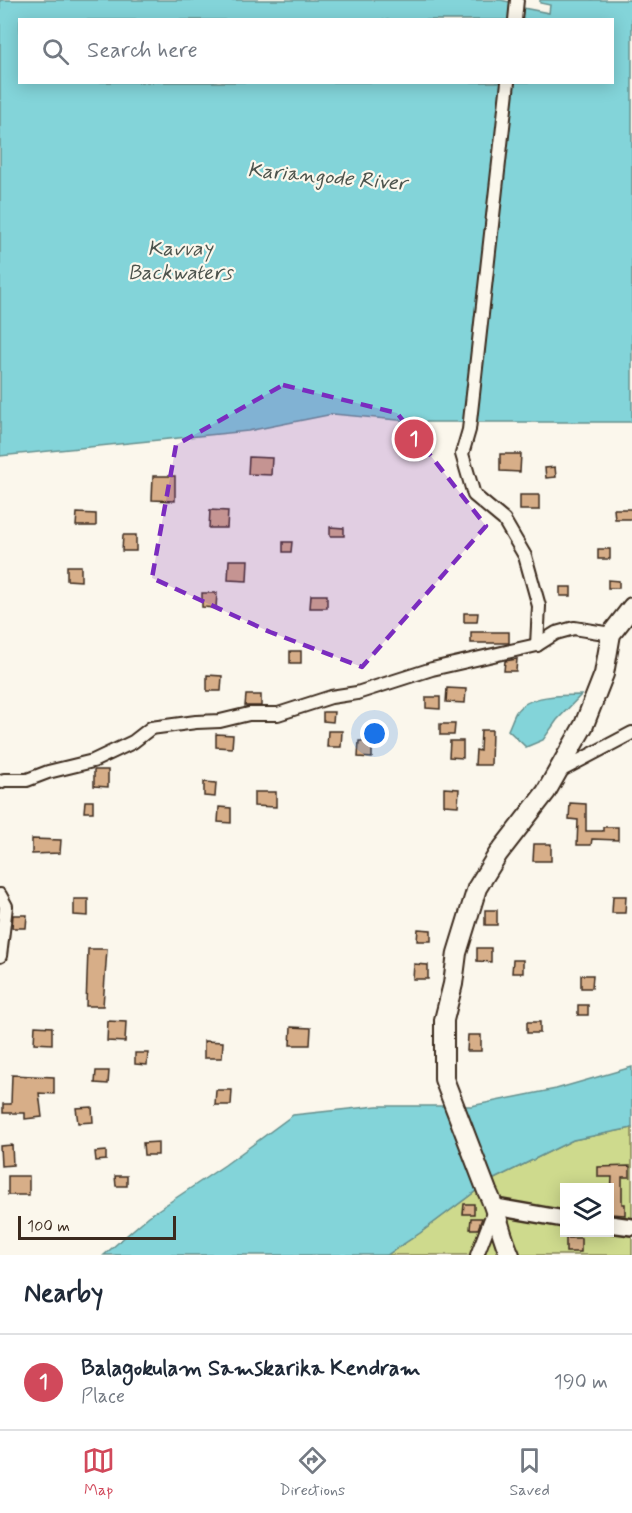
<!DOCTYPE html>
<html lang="en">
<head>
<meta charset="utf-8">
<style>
  body { margin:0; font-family:Mynerve,sans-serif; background:#f6f6f7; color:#1f2937 }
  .controls { position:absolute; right:18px; bottom:18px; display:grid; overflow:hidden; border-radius:0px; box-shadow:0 3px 15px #0003 }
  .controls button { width:54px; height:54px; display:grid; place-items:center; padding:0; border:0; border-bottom:2px solid #e0e1e3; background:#fff; color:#1f2937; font:30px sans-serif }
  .scale { position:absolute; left:18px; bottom:15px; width:158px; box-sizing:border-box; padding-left:6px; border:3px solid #3b2a1e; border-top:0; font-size:16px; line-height:21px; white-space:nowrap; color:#3b2a1e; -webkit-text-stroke:4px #fbf7ec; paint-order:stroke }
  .you { position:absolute; left:375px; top:734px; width:21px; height:21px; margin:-15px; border:4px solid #fff; border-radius:50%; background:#1a73e8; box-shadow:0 0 0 9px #1a73e833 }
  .badge { display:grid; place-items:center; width:39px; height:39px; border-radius:50%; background:#d1495b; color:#fff; font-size:20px; font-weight:700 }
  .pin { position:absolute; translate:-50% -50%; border:3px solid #fff; box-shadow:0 2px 6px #0006 }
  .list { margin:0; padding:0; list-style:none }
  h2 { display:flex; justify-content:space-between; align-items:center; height:78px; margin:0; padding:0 24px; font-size:26px }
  h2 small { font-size:20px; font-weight:400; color:#747a83 }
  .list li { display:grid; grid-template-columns:39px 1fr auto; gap:18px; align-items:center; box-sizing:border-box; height:96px; padding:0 24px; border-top:2px solid #e0e1e3 }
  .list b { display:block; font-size:22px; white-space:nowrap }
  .list p { margin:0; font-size:20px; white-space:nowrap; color:#747a83 }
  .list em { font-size:20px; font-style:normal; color:#747a83 }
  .icon { flex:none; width:33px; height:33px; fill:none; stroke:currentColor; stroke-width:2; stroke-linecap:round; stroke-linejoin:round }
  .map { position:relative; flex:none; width:632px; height:1255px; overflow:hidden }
  .search { position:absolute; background:#fff; box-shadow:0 3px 15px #0003; left:18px; right:18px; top:18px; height:66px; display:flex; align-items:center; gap:15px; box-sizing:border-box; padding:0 21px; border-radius:0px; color:#747a83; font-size:22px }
  .sheet { height:174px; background:#fff }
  nav { display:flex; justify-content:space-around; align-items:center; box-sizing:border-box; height:84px; border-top:2px solid #e0e1e3; background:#fff; font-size:16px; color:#747a83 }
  nav a { display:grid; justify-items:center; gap:3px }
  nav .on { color:#d1495b }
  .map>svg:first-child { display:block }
  .green { fill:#ceda8d; stroke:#848256; stroke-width:1.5; fill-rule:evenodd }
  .water { fill:#83d4d9; stroke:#66908e; stroke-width:1.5; fill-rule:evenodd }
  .building { fill:#d7ae88; stroke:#3b2a1e; stroke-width:1.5 }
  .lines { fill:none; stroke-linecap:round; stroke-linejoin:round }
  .minor-casing { stroke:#3b2a1e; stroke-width:16 }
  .tertiary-casing { stroke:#3b2a1e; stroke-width:20 }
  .secondary-casing { stroke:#3b2a1e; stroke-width:22 }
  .minor { stroke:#fbf7ec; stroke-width:12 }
  .tertiary { stroke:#fbf7ec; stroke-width:15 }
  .secondary { stroke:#fbf7ec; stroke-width:18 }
  .marked { fill:#7b2cbf; fill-opacity:0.2; stroke:#7b2cbf; stroke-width:4.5; stroke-dasharray:12 8; stroke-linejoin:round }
  .labels { text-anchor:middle; stroke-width:4.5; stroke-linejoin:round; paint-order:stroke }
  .water-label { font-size:21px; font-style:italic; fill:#4d544d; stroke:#fbf7ec }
</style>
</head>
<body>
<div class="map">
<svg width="632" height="1255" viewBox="0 0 632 1255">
  <rect width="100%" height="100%" fill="#fbf7ec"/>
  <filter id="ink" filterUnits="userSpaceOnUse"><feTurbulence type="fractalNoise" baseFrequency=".0167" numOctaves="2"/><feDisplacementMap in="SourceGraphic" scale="12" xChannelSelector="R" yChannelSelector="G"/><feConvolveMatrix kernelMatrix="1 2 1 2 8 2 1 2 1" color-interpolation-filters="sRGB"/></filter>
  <g filter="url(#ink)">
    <path class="green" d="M632 1128V1255H387L420 1233 488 1182 573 1140ZM564 1188H610V1232H564Z"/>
    <g class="water">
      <path d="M0 0H501L509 2 510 0H520L518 7 549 13 550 5 540 3V0H632V422H419L333 414 248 431 0 456ZM20 20H612V82H20Z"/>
      <path d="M581 695 557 720 543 740 526 747 508 730C511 724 513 717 516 712 527 695 563 695 581 695Z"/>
      <path d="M632 1067V1128L573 1140 488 1182 420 1233 387 1255H104L149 1216 225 1165 293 1115 377 1106H471L556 1089Z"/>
    </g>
    <g class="building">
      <rect x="403" y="429" width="21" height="20"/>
      <path d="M500 454H521L520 472 500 471Z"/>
      <path d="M249 457 272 458 271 475 248 474Z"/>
      <path d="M555 467 556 477 546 478 545 468Z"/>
      <path d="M153 476H175V501L152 500Z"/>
      <rect x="520" y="495" width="19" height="15"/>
      <path d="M614 509H632V519H615Z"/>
      <path d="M210 510 228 511 227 528H209Z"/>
      <path d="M77 513 96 514V526H76Z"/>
      <path d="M330 527 344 528V536H330Z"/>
      <path d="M123 535H136V551H122Z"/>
      <path d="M283 542H292L291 552H283Z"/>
      <rect x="598" y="549" width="12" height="10"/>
      <path d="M229 560H248L247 581 228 580Z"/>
      <path d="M67 566H81V581L67 580Z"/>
      <path d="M608 580 619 581V588H608Z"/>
      <rect x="560" y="587" width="11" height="9"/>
      <path d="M202 593H217L216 608 202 607Z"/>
      <path d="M311 595H327V608H310Z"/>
      <path d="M464 613H478L477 622H464Z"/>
      <rect x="471" y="632" width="38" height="11"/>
      <rect x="290" y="651" width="11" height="12"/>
      <path d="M517 659 516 671H504L505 661Z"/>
      <path d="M207 675 222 676 221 691H207Z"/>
      <path d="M447 688 466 689 465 703 446 702Z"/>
      <path d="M246 695H261V706H245Z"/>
      <path d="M426 697H440V709L426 708Z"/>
      <path d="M323 712H334L333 722 323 721Z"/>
      <path d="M440 724H455L454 735H440Z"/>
      <path d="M481 730H492L491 765H475L476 750 480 751Z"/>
      <path d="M328 731H342L341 747H327Z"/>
      <path d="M216 734 233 735 232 748 216 747Z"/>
      <path d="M359 741H372V758L358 757Z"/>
      <path d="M450 741H463V758L449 757Z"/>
      <path d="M94 770H108V787L94 786Z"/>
      <path d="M204 782 216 783 215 797 204 796Z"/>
      <path d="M444 788 459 789 458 806 444 805Z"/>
      <path d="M254 792H276V807L254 806Z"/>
      <path d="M85 801H93V812H84Z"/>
      <path d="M570 803 586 804V831H603V827H618V840L592 839 591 845H577L578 820 569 819Z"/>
      <path d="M219 807 231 808V823L218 822Z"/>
      <path d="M32 839 61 840 60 853 32 854Z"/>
      <path d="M534 844H551V861H533Z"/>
      <path d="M613 896H626L625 913H612Z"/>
      <path d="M74 899H88V916L74 915Z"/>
      <rect x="485" y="910" width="12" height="15"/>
      <path d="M13 915H27L26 928H12Z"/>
      <path d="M418 929 431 930V941H417Z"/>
      <path d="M477 948H491V962L477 961Z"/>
      <path d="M88 949H107L103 1006H86Z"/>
      <path d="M513 960H523V973H512Z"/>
      <path d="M414 964 428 965V979H413Z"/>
      <path d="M581 975H593L592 988H581Z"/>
      <rect x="578" y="1005" width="10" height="10"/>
      <path d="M108 1021 126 1022 125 1042 107 1041Z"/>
      <rect x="527" y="1022" width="13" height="11"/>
      <path d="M35 1026 52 1027V1044L34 1043Z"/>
      <path d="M291 1027 311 1028 310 1045H290Z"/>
      <path d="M468 1035H481V1051H467Z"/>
      <path d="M204 1041 223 1042 222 1058H204Z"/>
      <path d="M135 1053H148L147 1065 135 1064Z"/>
      <path d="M96 1071H109L108 1084 95 1083Z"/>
      <path d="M12 1075 54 1077V1094L39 1093 42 1117 25 1119V1113H3V1104H11Z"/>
      <path d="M216 1090H232L231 1105H215Z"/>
      <path d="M92 1107 93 1122 78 1123 76 1108Z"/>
      <path d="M158 1142V1155H144L143 1143Z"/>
      <path d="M12 1145 13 1165 1 1166 0 1146Z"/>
      <path d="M106 1151V1160L96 1161 95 1152Z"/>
      <path d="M630 1166V1177H622V1204H625V1215L610 1214 612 1177H598V1167Z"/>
      <rect x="8" y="1176" width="21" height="19"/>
      <path d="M115 1176H127V1186H116Z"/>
      <path d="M464 1204H474V1214H463Z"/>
      <path d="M471 1218H482L478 1229H470Z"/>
      <rect x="566" y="1238" width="15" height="14"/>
    </g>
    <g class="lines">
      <defs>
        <g id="minor">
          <path d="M515 20 517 0"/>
          <path d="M508 82 469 430 462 454 474 495 504 520 525 556 539 606 537 645"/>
          <path d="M558 772 632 733"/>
          <path d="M0 782 4 780H27L48 772 93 761 133 742 151 728 196 722 220 721 249 714H278L331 697 357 693 432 669 537 645 556 633 574 628 611 634"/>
          <path d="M0 895 6 906 0 956"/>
          <path d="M477 1255 495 1208"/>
        </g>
        <g id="tertiary">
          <path d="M496 1207 564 1219"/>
          <path d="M610 1224 632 1227"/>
        </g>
        <path id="secondary" d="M510 1255C500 1234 498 1212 487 1191L444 1079V1020L453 984 457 953 477 888 498 854 546 792 584 725 604 674 611 634 632 607"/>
      </defs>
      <use href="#minor" class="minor-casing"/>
      <use href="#tertiary" class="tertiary-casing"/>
      <use href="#secondary" class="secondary-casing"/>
      <use href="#minor" class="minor"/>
      <use href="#tertiary" class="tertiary"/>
      <use href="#secondary" class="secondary"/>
    </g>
  </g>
  <path class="marked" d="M283 385 397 413 486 526 362 667 270 632 152 578 176 445Z"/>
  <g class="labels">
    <g class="water-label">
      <text transform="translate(327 176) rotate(5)" y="7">Kariangode River</text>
      <text x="180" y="255">Kavvay<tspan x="180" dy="24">Backwaters</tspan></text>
    </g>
  </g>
</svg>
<div class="controls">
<button><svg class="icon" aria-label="layers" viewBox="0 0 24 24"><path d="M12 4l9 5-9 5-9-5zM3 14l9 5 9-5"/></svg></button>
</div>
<div class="scale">100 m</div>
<div class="you"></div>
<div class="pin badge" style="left:414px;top:439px">1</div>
<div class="search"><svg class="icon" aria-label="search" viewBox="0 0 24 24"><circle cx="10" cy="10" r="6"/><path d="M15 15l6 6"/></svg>Search here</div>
</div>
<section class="sheet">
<h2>Nearby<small></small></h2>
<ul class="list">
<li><span class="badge">1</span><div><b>Balagokulam Samskarika Kendram</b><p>Place</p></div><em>190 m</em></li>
</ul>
</section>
<nav>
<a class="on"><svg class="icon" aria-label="map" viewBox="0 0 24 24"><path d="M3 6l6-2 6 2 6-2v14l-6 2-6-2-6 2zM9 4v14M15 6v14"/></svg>Map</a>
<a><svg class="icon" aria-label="directions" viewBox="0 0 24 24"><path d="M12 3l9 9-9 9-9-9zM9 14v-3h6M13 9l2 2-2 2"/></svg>Directions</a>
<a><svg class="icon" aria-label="saved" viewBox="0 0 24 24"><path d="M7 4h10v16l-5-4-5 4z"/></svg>Saved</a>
</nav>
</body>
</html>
